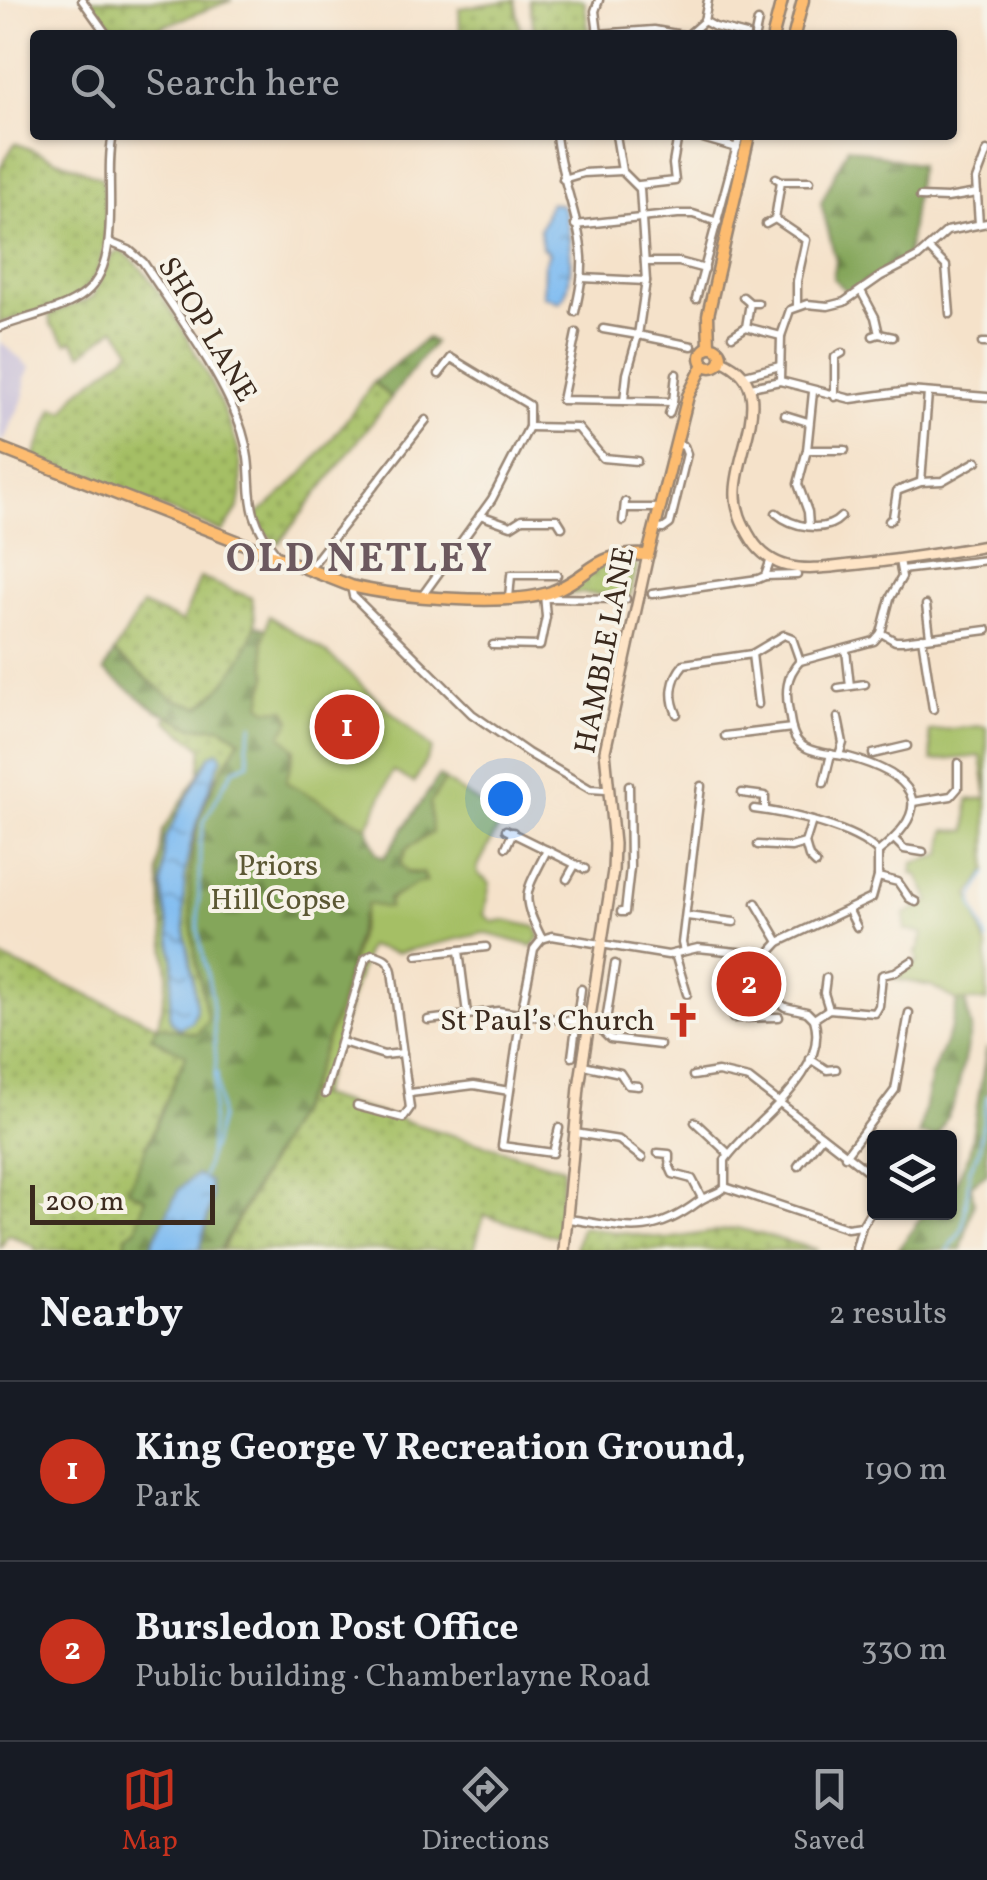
<!DOCTYPE html>
<html lang="en">
<head>
<meta charset="utf-8">
<style>
  body { margin:0; font-family:Vollkorn,serif; background:#20242c; color:#f1f3f6 }
  .controls { position:absolute; right:30px; bottom:30px; display:grid; overflow:hidden; border-radius:10px; box-shadow:0 2px 8px #0004 }
  .controls button { width:90px; height:90px; display:grid; place-items:center; padding:0; border:0; border-bottom:2px solid #363941; background:#171b24; color:#f1f3f6; font:50px sans-serif }
  .scale { position:absolute; left:30px; bottom:25px; width:185px; box-sizing:border-box; padding-left:10px; border:5px solid #3b2a1e; border-top:0; font-size:28px; line-height:35px; white-space:nowrap; color:#3b2a1e; -webkit-text-stroke:8px #f7f3e8; paint-order:stroke }
  .you { position:absolute; left:505px; top:798px; width:35px; height:35px; margin:-25px; border:8px solid #fff; border-radius:50%; background:#1a73e8; box-shadow:0 0 0 15px #1a73e833 }
  .badge { display:grid; place-items:center; width:65px; height:65px; border-radius:50%; background:#c8321e; color:#fff; font-size:32px; font-weight:700 }
  .pin { position:absolute; translate:-50% -50%; border:5px solid #fff; box-shadow:0 2px 10px #0006 }
  .list { margin:0; padding:0; list-style:none }
  h2 { display:flex; justify-content:space-between; align-items:center; height:130px; margin:0; padding:0 40px; font-size:42px }
  h2 small { font-size:32px; font-weight:400; color:#9ea1a6 }
  .list li { display:grid; grid-template-columns:65px 1fr auto; gap:30px; align-items:center; box-sizing:border-box; height:180px; padding:0 40px; border-top:2px solid #363941 }
  .list b { display:block; font-size:38px; white-space:nowrap }
  .list p { margin:0; font-size:32px; white-space:nowrap; color:#9ea1a6 }
  .list em { font-size:32px; font-style:normal; color:#9ea1a6 }
  .icon { flex:none; width:55px; height:55px; fill:none; stroke:currentColor; stroke-width:2; stroke-linecap:round; stroke-linejoin:round }
  .map { position:relative; flex:none; width:987px; height:1250px; overflow:hidden }
  .search { position:absolute; background:#171b24; box-shadow:0 2px 8px #0004; left:30px; right:30px; top:30px; height:110px; display:flex; align-items:center; gap:25px; box-sizing:border-box; padding:0 35px; border-radius:10px; color:#9ea1a6; font-size:38px }
  .sheet { height:490px; background:#171b24 }
  nav { display:flex; justify-content:space-around; align-items:center; box-sizing:border-box; height:140px; border-top:2px solid #363941; background:#171b24; font-size:28px; color:#9ea1a6 }
  nav a { display:grid; justify-items:center; gap:5px }
  nav .on { color:#c8321e }
  .map>svg:first-child { display:block }
  .industrial { fill:#c8bfd8 }
  .grass { fill:url(#grass-dots); stroke:#707442; stroke-width:2.5 }
  .forest { fill:url(#forest-firs); stroke:#60683c; stroke-width:2.5 }
  .park { fill:#a5bf65; stroke:#707442; stroke-width:2.5 }
  .water { fill:url(#water-ripples); stroke:#5c7288; stroke-width:2.5 }
  .lines { fill:none; stroke-linecap:round; stroke-linejoin:round }
  .stream { stroke:#7ebbf1; stroke-width:2.5 }
  .street-casing { stroke:#988674; stroke-width:11 }
  .secondary-casing { stroke:#988674; stroke-width:14 }
  .primary-casing { stroke:#988674; stroke-width:15 }
  .street { stroke:#fff; stroke-width:6 }
  .secondary { stroke:#fee4c6; stroke-width:9 }
  .primary { stroke:#fdbc70; stroke-width:10 }
  .labels { text-anchor:middle; stroke-width:8; stroke-linejoin:round; paint-order:stroke }
  .street-label { font-size:30px; fill:#3b2a1e; stroke:#f7f3e8 }
  .park-label { font-size:30px; fill:#5b5733; stroke:#f7f3e8 }
  .poi-label { font-size:30px; fill:#3b2a1e; stroke:#f7f3e8; text-anchor:end }
  .district-label { font-size:40px; font-weight:bold; letter-spacing:2.5px; fill:#6c595f; stroke:#f7f3e8 }
</style>
</head>
<body>
<div class="map">
<svg width="987" height="1250" viewBox="0 0 987 1250">
  <defs>
    <pattern id="grass-dots" width="8" height="8" patternUnits="userSpaceOnUse" patternTransform="scale(2.5)"><rect width="8" height="8" fill="#a5bf65"/><path d="M2 2h.1M6 6h.1" fill="none" stroke="#889b53" stroke-width="1.8" stroke-linecap="round"/></pattern>
    <pattern id="forest-firs" width="22" height="20" patternUnits="userSpaceOnUse" patternTransform="scale(2.5)"><rect width="22" height="20" fill="#84a65a"/><path d="M5 1l3.5 6h-7zM16 11l3.5 6h-7z" fill="#6d874a"/></pattern>
    <pattern id="water-ripples" width="26" height="14" patternUnits="userSpaceOnUse" patternTransform="scale(2.5)"><rect width="26" height="14" fill="#7ebbf1"/><path d="M2 4q2-2 4 0t4 0M15 11q2-2 4 0t4 0" fill="none" stroke="#6898c3"/></pattern>
  </defs>
  <rect width="100%" height="100%" fill="#f7f3e8"/>
  <filter id="ink" filterUnits="userSpaceOnUse"><feTurbulence type="fractalNoise" baseFrequency=".01" numOctaves="2"/><feDisplacementMap in="SourceGraphic" scale="20" xChannelSelector="R" yChannelSelector="G"/><feConvolveMatrix kernelMatrix="1 2 1 2 8 2 1 2 1" color-interpolation-filters="sRGB"/></filter>
  <filter id="wash" filterUnits="userSpaceOnUse"><feTurbulence type="fractalNoise" baseFrequency=".0048" numOctaves="4" result="noise"/><feDisplacementMap in="SourceGraphic" scale="40" xChannelSelector="R" yChannelSelector="G"/><feGaussianBlur stdDeviation="2.25" result="paint"/><feColorMatrix in="noise" values="0 0 0 0 0 0 0 0 0 0 0 0 0 0 0 0 0 1.4 0 .05"/><feComposite in="paint" operator="in"/></filter>
  <g filter="url(#wash)">
    <rect width="100%" height="100%" fill="#f5e2ca"/>
    <path class="industrial" d="M0 341 31 368 25 378V395L3 442 0 441Z"/>
    <g class="grass">
      <path d="M89 0H232L140 35H121Z"/>
      <path d="M515 0 521 35H460L459 8Z"/>
      <path d="M529 0H584L589 35H535Z"/>
      <path d="M15 143 102 178C107 213 112 266 82 292 62 309 25 314 0 323V168Z"/>
      <path d="M119 251C154 262 230 412 238 450 241 464 244 492 239 505 236 514 228 523 223 532L34 457 54 408 65 412 76 394 132 350 115 328 82 354 72 340 67 343 51 325 49 314 92 298 113 254Z"/>
      <path d="M374 382 391 398 279 543 264 533 256 515C305 480 339 430 374 382Z"/>
      <path d="M634 561 637 568 630 596 574 593 557 596 599 568Z"/>
      <path d="M200 578 252 598C253 608 257 619 254 629 247 659 223 689 200 707L173 699 114 653 142 605 182 622Z"/>
      <path d="M168 715 193 727H221L240 739C232 755 221 770 213 786 174 861 191 942 209 1020L197 1035 158 1026 152 1038 186 1054 129 1189 145 1197 136 1231 126 1236V1250H35V1247L8 1234 0 1249V957L158 1026 168 974 158 871 163 831 199 774 202 748 166 720Z"/>
      <path d="M307 1092 563 1168 558 1237 484 1215 474 1250H222Z"/>
      <path d="M581 1227 667 1239 738 1228 818 1250H575Z"/>
    </g>
    <g class="forest">
      <path d="M848 147 919 165 907 258 848 293 833 278 836 261 821 203Z"/>
      <path d="M427 338 434 342 391 398 374 382Z"/>
      <path d="M256 625 267 630 263 643 267 676 261 705 285 709C299 734 293 756 286 782L368 827 376 853 384 858 439 776 445 780 430 803 432 833 405 849 401 863 407 873 423 874 426 881 388 899 389 908 362 916 339 1008 307 1092 220 1250H126V1236L136 1230 145 1198 128 1190 186 1055 151 1037 158 1026 197 1034 208 1020C191 942 175 861 213 786 221 770 231 755 240 739L221 727H193L156 710 104 671 114 653 173 699 200 707C226 686 245 657 256 625Z"/>
      <path d="M918 961 964 996 971 1028 955 1101 937 1137 919 1135 931 1076 951 1028 957 1001 932 986 895 979Z"/>
      <path d="M987 1047V1173L971 1185 974 1202 961 1250H898L924 1213 950 1212V1194L969 1154Z"/>
    </g>
    <g class="park">
      <path d="M269 616 327 653 432 749 414 783 393 771 368 827 286 782 295 749 281 735 291 720 285 709 268 710 261 705 267 676 263 643Z"/>
      <path d="M981 726 987 727V870L970 895 987 948V1001H957L932 986 895 979 918 961 916 952 919 949 923 933 905 930V914L930 901 918 875 912 874 913 863 942 855 946 830 967 831 968 800 987 798 981 756 932 761 929 731Z"/>
      <path d="M445 781 503 819 477 868 478 874 490 883 484 915 493 922 504 920 536 927 540 937 533 946 484 933 396 953 368 946 319 1096 307 1092 339 1008 367 904 389 908V900L416 884 427 882 423 873 407 872 401 864 406 849 432 833 430 803Z"/>
    </g>
    <g class="water">
      <path d="M550 202 562 205C571 225 576 286 560 302L543 296 544 265 549 253 542 247 540 229Z"/>
      <path d="M218 751 222 757C195 820 177 868 186 939 190 962 195 985 196 1009L192 1021 179 1028 172 1023 169 1014 174 961 162 886 165 838 210 756Z"/>
      <path d="M196 1175 209 1181 212 1198 200 1250H149L179 1189Z"/>
    </g>
    <g class="lines">
      <g class="stream">
        <path d="M987 873C962 913 976 900 987 940"/>
        <path d="M212 1149 220 1119 217 1073"/>
        <path d="M203 1177 209 1156 216 1062 212 997 198 931 200 844 204 822 225 783 234 769 249 763 247 744 253 724"/>
        <path d="M948 1250 963 1228 970 1169 979 1150 987 1096"/>
      </g>
    </g>
  </g>
  <g filter="url(#ink)">
    <g class="lines">
      <defs>
        <g id="street">
          <path d="M82 0 107 35"/>
          <path d="M704 21 715 27 746 35"/>
          <path d="M598 34 654 30 682 35"/>
          <path d="M598 34 595 11 599 0"/>
          <path d="M688 35 704 21 708 0"/>
          <path d="M755 35 758 21"/>
          <path d="M556 135C560 177 579 216 582 257 583 276 579 294 575 312"/>
          <path d="M616 135 622 171 640 189 646 281 638 335 692 346"/>
          <path d="M692 135 737 148"/>
          <path d="M776 178 781 181H810"/>
          <path d="M563 179 583 173 621 171"/>
          <path d="M781 181 775 219 806 240 797 281V306"/>
          <path d="M639 185 675 181 673 164 678 135"/>
          <path d="M920 197 947 198 977 193"/>
          <path d="M766 224 775 219"/>
          <path d="M979 224 976 180 987 151"/>
          <path d="M575 225 678 214H693L718 222"/>
          <path d="M109 242 129 250 143 262C175 311 224 376 242 431 259 484 236 504 277 555"/>
          <path d="M928 248 946 266 950 314"/>
          <path d="M645 262H679L705 269"/>
          <path d="M582 278 646 281"/>
          <path d="M861 291 875 317 879 334"/>
          <path d="M743 297 750 303H758"/>
          <path d="M696 299 740 135"/>
          <path d="M0 327C26 317 57 312 80 297 127 267 102 181 113 135"/>
          <path d="M746 327 781 336"/>
          <path d="M603 329 638 335 627 374 624 401 673 402 676 374"/>
          <path d="M576 333 562 400 624 401"/>
          <path d="M732 336 746 327 750 303"/>
          <path d="M873 336 879 334 893 337"/>
          <path d="M982 343H987"/>
          <path d="M745 375 780 366"/>
          <path d="M780 381 781 336 790 310 807 304 828 306 844 302 881 276 918 257 947 231 987 223"/>
          <path d="M751 387 780 381 851 399 909 391 987 397"/>
          <path d="M835 397V357L842 353"/>
          <path d="M669 414 673 402"/>
          <path d="M785 415 808 422"/>
          <path d="M529 427 578 428 603 458 637 461"/>
          <path d="M807 450H845"/>
          <path d="M921 482 928 393"/>
          <path d="M625 508H659"/>
          <path d="M776 513C792 527 825 534 841 517"/>
          <path d="M480 515 511 526 522 519H557L562 527"/>
          <path d="M623 521 625 502"/>
          <path d="M889 521 893 517 897 491 921 482 942 481 977 461"/>
          <path d="M809 526 808 512 798 484 807 450 813 392"/>
          <path d="M655 528 663 529 670 524 687 454 684 446 676 444"/>
          <path d="M309 569 426 420"/>
          <path d="M901 570 987 560"/>
          <path d="M765 576 797 575"/>
          <path d="M351 586 353 596 472 714 528 753 590 789 606 790"/>
          <path d="M652 594 758 579 765 576 771 559"/>
          <path d="M422 596 492 499 529 427V405L451 358 439 374"/>
          <path d="M509 598 511 575H557"/>
          <path d="M546 598 626 599"/>
          <path d="M926 605 930 636"/>
          <path d="M881 633 895 641H903L987 630"/>
          <path d="M922 638 933 709"/>
          <path d="M493 645 540 646 546 617 544 594"/>
          <path d="M846 650 850 686"/>
          <path d="M752 654 758 704"/>
          <path d="M838 688 865 684"/>
          <path d="M677 714C669 697 671 679 684 664L752 654 784 635 792 638 800 661"/>
          <path d="M838 718 843 743 839 755"/>
          <path d="M725 736 792 728"/>
          <path d="M873 754 907 746"/>
          <path d="M824 783 831 754"/>
          <path d="M742 793 765 796V810"/>
          <path d="M913 802 951 796 958 788V763"/>
          <path d="M754 809C787 813 855 828 878 852"/>
          <path d="M506 830 585 869"/>
          <path d="M894 839 904 849 923 852"/>
          <path d="M805 843 809 857 816 864"/>
          <path d="M758 845 791 847 805 843 812 821"/>
          <path d="M506 847 513 832"/>
          <path d="M547 850C525 895 519 893 542 939L552 936 668 955 698 948 767 955"/>
          <path d="M878 852C940 804 911 774 848 757 834 754 815 754 803 746 792 739 791 724 789 712 785 692 786 676 800 661L874 641 881 633 890 598 902 577 899 560"/>
          <path d="M878 877 898 882 909 898 916 902"/>
          <path d="M567 879 575 865"/>
          <path d="M756 903 779 942"/>
          <path d="M849 911 857 927"/>
          <path d="M621 912H625L630 868 629 785"/>
          <path d="M687 916 734 922"/>
          <path d="M542 939 534 949 521 1014 502 1146 553 1153 559 1128"/>
          <path d="M459 951 467 1014"/>
          <path d="M684 951 682 943 701 786"/>
          <path d="M675 954 687 994"/>
          <path d="M417 955 486 947"/>
          <path d="M615 964 604 1033 610 1039 660 1045"/>
          <path d="M826 978 824 993 829 1009"/>
          <path d="M731 999 754 1001 770 996"/>
          <path d="M733 1018 779 1017"/>
          <path d="M814 1019 829 1009 875 1013 879 1006 882 975 895 972 912 961"/>
          <path d="M428 1020 498 1011 576 1022"/>
          <path d="M342 1042 384 1055 403 1053"/>
          <path d="M572 1057 581 989"/>
          <path d="M810 1059 827 1070 836 1069"/>
          <path d="M583 1065 620 1073 628 1085 638 1086"/>
          <path d="M693 1076 718 1072 749 1079 874 1176"/>
          <path d="M410 1093 474 1085 509 1091"/>
          <path d="M325 1094 365 959 372 954C384 957 389 959 392 971L410 1108 403 1118 357 1106"/>
          <path d="M695 1122 729 1154"/>
          <path d="M575 1133 619 1140 642 1158"/>
          <path d="M658 1153 669 1154V1160"/>
          <path d="M845 1156 895 1090 909 1013"/>
          <path d="M669 1165 673 1174 692 1179 702 1198"/>
          <path d="M798 1166 822 1136"/>
          <path d="M725 1187V1160C752 1121 831 1074 814 1019L807 1012 785 1007 770 996 765 977 767 955 779 942 872 898 878 877V852"/>
          <path d="M569 1219C625 1227 649 1239 698 1202 707 1195 717 1195 725 1187L847 1228 862 1226 871 1211"/>
          <path d="M856 1248 862 1226"/>
        </g>
        <g id="secondary">
          <path d="M721 360C779 384 738 444 736 490 735 509 742 524 752 540 760 553 774 563 788 566 808 571 830 567 850 565 896 561 941 553 987 546"/>
          <path d="M564 1250 579 1087 613 871 614 844 605 751 648 555"/>
        </g>
        <g id="primary">
          <path d="M773 35 782 0"/>
          <path d="M794 35 803 0"/>
          <circle cx="711" cy="357" r="10"/>
          <path d="M709 347 708 315 749 135"/>
          <path d="M0 448 351 586C396 597 509 607 551 592 595 575 590 552 648 555L688 396 704 364"/>
        </g>
      </defs>
      <use href="#street" class="street-casing"/>
      <use href="#secondary" class="secondary-casing"/>
      <use href="#primary" class="primary-casing"/>
      <use href="#street" class="street"/>
      <use href="#secondary" class="secondary"/>
      <use href="#primary" class="primary"/>
    </g>
  </g>
  <defs>
    <symbol id="church-bare" viewBox="-9 -9 18 18"><path d="M-1.2-6h2.4v3.5h3.3v2.4h-3.3V6h-2.4V-.1h-3.3v-2.4h3.3Z" fill="#c8321e" stroke="#f7f3e8" stroke-width="2.5" paint-order="stroke"/></symbol>
  </defs>
  <g fill-rule="evenodd">
    <use href="#church-bare" x="658" y="995" width="50" height="50"/>
  </g>
  <g class="labels">
    <g class="street-label">
      <text transform="translate(208 329) rotate(59)" y="10">SHOP LANE</text>
      <text transform="translate(604 650) rotate(-79)" y="10">HAMBLE LANE</text>
    </g>
    <g class="park-label">
      <text x="278" y="875">Priors<tspan x="278" dy="34">Hill Copse</tspan></text>
    </g>
    <g class="poi-label">
      <text x="655" y="1030">St Paul’s Church</text>
    </g>
    <g class="district-label">
      <text x="360" y="571">OLD NETLEY</text>
    </g>
  </g>
</svg>
<div class="controls">
<button><svg class="icon" aria-label="layers" viewBox="0 0 24 24"><path d="M12 4l9 5-9 5-9-5zM3 14l9 5 9-5"/></svg></button>
</div>
<div class="scale">200 m</div>
<div class="you"></div>
<div class="pin badge" style="left:347px;top:727px">1</div>
<div class="pin badge" style="left:749px;top:984px">2</div>
<div class="search"><svg class="icon" aria-label="search" viewBox="0 0 24 24"><circle cx="10" cy="10" r="6"/><path d="M15 15l6 6"/></svg>Search here</div>
</div>
<section class="sheet">
<h2>Nearby<small>2 results</small></h2>
<ul class="list">
<li><span class="badge">1</span><div><b>King George V Recreation Ground,</b><p>Park</p></div><em>190 m</em></li>
<li><span class="badge">2</span><div><b>Bursledon Post Office</b><p>Public building · Chamberlayne Road</p></div><em>330 m</em></li>
</ul>
</section>
<nav>
<a class="on"><svg class="icon" aria-label="map" viewBox="0 0 24 24"><path d="M3 6l6-2 6 2 6-2v14l-6 2-6-2-6 2zM9 4v14M15 6v14"/></svg>Map</a>
<a><svg class="icon" aria-label="directions" viewBox="0 0 24 24"><path d="M12 3l9 9-9 9-9-9zM9 14v-3h6M13 9l2 2-2 2"/></svg>Directions</a>
<a><svg class="icon" aria-label="saved" viewBox="0 0 24 24"><path d="M7 4h10v16l-5-4-5 4z"/></svg>Saved</a>
</nav>
</body>
</html>
